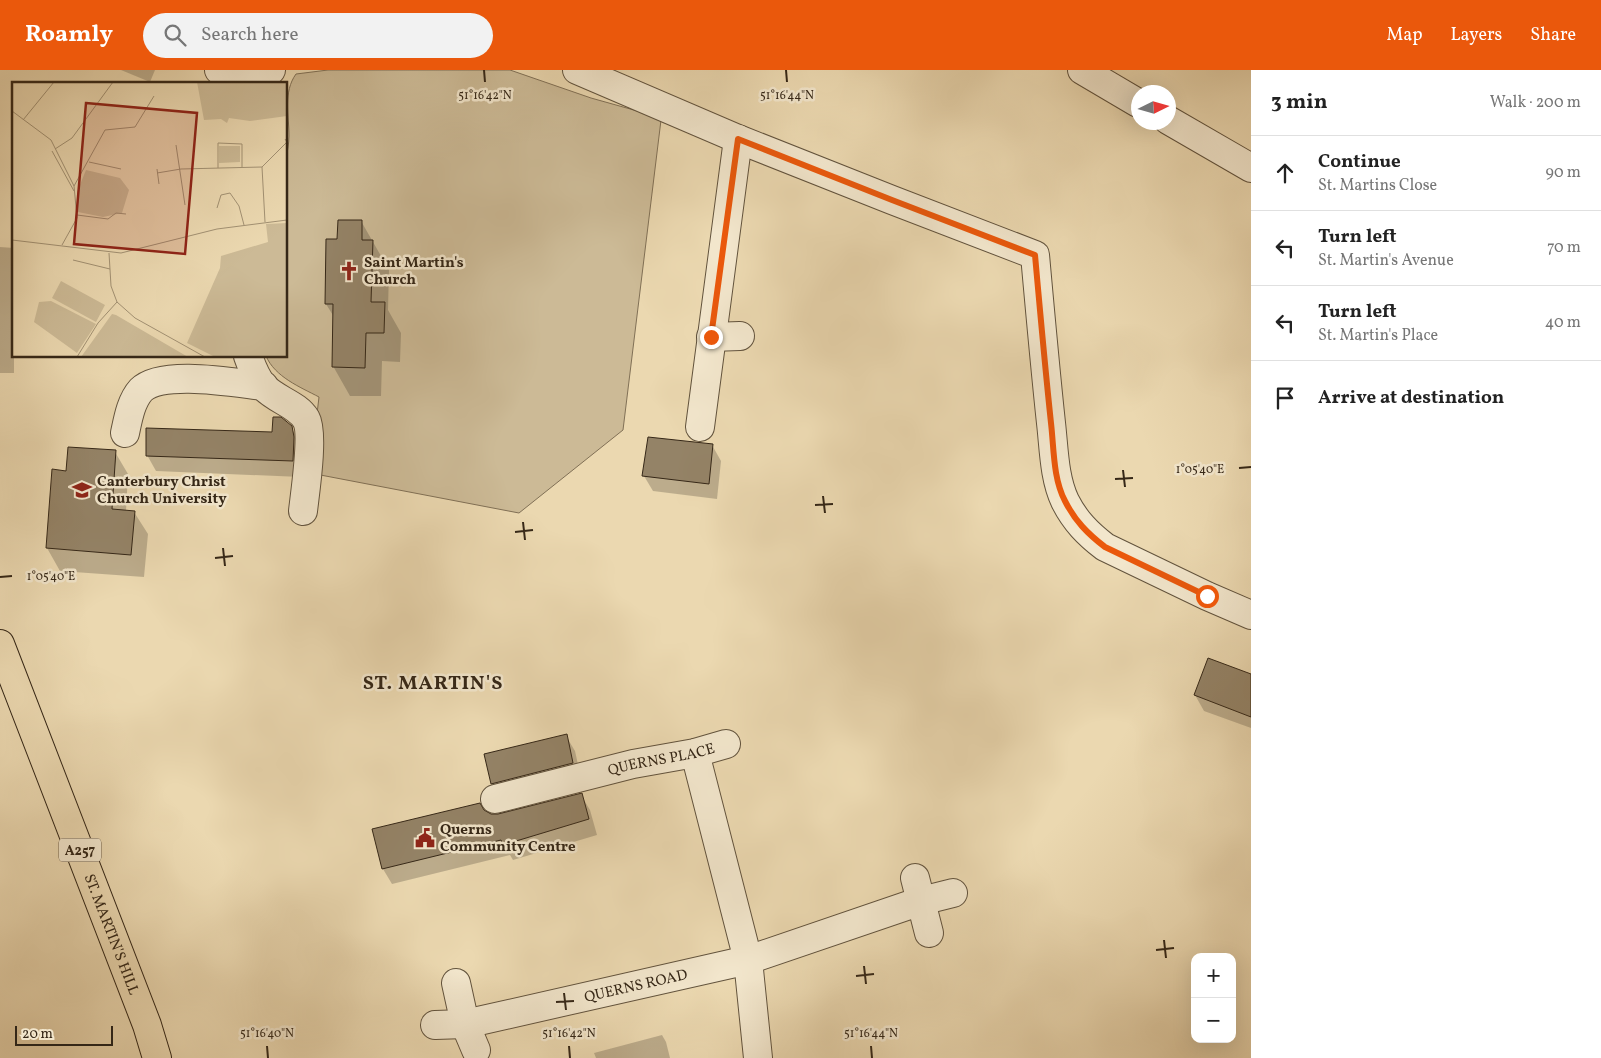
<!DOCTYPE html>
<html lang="en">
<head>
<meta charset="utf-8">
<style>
  body { margin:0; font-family:Vollkorn,serif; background:#f2f2f2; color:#222 }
  .controls { position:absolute; right:15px; bottom:15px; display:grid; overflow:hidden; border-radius:10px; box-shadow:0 5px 20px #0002 }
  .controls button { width:45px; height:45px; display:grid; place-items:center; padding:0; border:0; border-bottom:1px solid #e0e0e0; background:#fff; color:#222; font:25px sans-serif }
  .compass { position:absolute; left:1131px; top:15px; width:45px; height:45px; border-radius:50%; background:#fff; box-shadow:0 5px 20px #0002; rotate:85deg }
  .scale { position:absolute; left:15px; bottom:12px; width:98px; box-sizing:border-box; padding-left:5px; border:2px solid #352717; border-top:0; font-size:14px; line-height:18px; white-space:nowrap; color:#352717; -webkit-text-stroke:4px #f2e6cc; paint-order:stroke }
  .stop { position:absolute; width:15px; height:15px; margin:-11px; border:4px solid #ea580c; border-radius:50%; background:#fff }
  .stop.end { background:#ea580c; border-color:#fff; box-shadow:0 1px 5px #0008 }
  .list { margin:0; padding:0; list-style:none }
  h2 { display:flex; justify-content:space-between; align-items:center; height:65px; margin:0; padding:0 20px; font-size:21px }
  h2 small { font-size:16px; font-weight:400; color:#767676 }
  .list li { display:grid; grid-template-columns:32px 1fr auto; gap:15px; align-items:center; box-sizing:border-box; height:75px; padding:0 20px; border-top:1px solid #e0e0e0 }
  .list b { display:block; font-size:19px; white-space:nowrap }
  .list p { margin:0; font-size:16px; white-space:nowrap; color:#767676 }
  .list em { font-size:16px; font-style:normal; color:#767676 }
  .icon { flex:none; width:28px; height:28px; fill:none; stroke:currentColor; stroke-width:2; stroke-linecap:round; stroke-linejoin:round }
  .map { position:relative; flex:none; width:1251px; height:988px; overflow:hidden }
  header { display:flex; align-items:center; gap:30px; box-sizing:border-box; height:70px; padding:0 25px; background:#ea580c; color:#fff }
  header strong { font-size:24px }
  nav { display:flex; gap:28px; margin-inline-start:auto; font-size:18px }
  .search { width:350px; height:45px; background:#f2f2f2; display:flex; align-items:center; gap:12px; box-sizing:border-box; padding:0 18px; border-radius:28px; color:#767676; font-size:19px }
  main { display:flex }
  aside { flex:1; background:#fff }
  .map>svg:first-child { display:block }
  .green { fill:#ccba96; stroke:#807056 }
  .shadow { fill:#0003 }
  .building { fill:#948367; stroke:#352717 }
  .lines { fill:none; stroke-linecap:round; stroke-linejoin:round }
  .minor-casing { stroke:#62533d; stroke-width:30 }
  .major-casing { stroke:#352717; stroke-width:30 }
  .minor { stroke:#f2e6cc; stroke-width:28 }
  .major { stroke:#ebd8b0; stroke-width:28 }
  .route { stroke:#ea580c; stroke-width:6 }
  .ticks { fill:none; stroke:#352717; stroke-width:2 }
  .labels { text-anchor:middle; stroke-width:5; stroke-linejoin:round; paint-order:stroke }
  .shield { fill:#f2e6cc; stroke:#6e604d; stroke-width:1 }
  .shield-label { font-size:14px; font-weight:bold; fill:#352717 }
  .poi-label { font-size:15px; font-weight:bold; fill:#352717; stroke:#f2e6cc; text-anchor:start }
  .street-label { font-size:15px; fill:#352717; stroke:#f2e6cc }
  .district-label { font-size:20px; font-weight:bold; letter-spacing:1px; fill:#352717; stroke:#f2e6cc }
  .inset-road { fill:none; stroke:#a29173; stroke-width:1 }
  .view { fill:#8f2418; fill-opacity:0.15; stroke:#8f2418; stroke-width:2.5 }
  .inset-edge { fill:none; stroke:#352717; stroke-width:2.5 }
  .ticks-label { font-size:12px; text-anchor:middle; fill:#352717; stroke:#f2e6cc; stroke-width:5; stroke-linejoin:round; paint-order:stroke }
</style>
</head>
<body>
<header>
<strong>Roamly</strong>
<div class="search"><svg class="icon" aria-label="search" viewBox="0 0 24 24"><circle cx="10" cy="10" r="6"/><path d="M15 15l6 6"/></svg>Search here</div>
<nav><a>Map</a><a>Layers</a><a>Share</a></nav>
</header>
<main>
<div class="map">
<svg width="1251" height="988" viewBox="0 0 1251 988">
  <rect width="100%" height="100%" fill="#ebd8b0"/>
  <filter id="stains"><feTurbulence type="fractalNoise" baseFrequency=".004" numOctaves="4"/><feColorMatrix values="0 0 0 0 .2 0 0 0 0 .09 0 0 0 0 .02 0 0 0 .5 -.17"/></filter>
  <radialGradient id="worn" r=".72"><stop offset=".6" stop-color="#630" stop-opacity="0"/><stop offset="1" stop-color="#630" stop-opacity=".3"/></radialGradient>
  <path class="green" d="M328 0H510L591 28 641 42 661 50 623 360 519 443 310 403 319 327C300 317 275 307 266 286H286V90C287 82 289 74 289 66 289 45 283 22 296 4Z"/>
  <g class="shadow">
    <path d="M121 0H155L150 12Z"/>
    <path d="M361 151 389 200 388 240 401 263 400 292 382 291 381 326H350L333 296 334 247 326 234 338 171Z"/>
    <path d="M0 177 14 178V303H0Z"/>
    <path d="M291 357 300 373 301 407 156 401 147 385 274 363Z"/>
    <path d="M712 375 721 391 717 429 653 421 644 406Z"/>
    <path d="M115 382 128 404 126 441 134 442 148 464 144 507 60 501 47 478 53 401 67 402Z"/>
    <path d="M1251 605V658L1204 641 1195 625Z"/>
    <path d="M566 666 575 681 581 708 501 729 492 713Z"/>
    <path d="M581 725 590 740 597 765 513 790 510 785 392 814 383 799 374 760 483 741 491 745H498Z"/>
    <path d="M662 965 666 972 670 988H596L594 983Z"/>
  </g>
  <g class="building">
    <path d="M338 150H362V170H373L371 232H385L384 263H366L365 298 332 297 333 234H325L326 169H337Z"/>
    <path d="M273 347H281L292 356 294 367 293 391 146 386V358L272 362Z"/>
    <path d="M648 367 713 374 709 414 642 406Z"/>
    <path d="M68 377 116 380 112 439 135 441 131 485 46 478 52 399 66 401Z"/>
    <path d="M1208 588 1251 604V647L1194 625Z"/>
    <path d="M567 664 573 693 491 714 484 684Z"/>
    <path d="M582 723 589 749 503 775 501 770 382 799 372 759 480 733 484 740 491 744H498Z"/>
  </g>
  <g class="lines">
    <defs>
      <g id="minor">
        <path d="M219 0C240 9 249 5 271 0"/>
        <path d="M577 0 738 69 892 130 1035 185C1040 241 1045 297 1051 353 1054 379 1054 408 1065 431 1075 451 1088 464 1105 477L1207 526 1251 545"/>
        <path d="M1082 0 1138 33"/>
        <path d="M1168 50 1251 98"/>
        <path d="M711 267 740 266"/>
        <path d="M248 286C252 297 256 309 264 317 276 330 297 334 306 349 314 363 305 423 303 441"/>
        <path d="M700 357 738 69"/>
        <path d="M125 363C128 349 131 331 141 320 162 299 236 313 264 316"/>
        <path d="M695 683 748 890 758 988"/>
        <path id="s1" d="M495 729 633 694 695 683 726 674"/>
        <path d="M915 808 929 863"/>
        <path d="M456 913 465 954 476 980"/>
        <path id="s2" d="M435 955 465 954 748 890 921 831 953 823"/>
      </g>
      <g id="major">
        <path id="s3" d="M0 574 147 955 157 988"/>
      </g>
    </defs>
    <use href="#minor" class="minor-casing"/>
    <use href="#major" class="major-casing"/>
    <use href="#minor" class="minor"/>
    <use href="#major" class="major"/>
  </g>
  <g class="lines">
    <path class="route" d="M711 267 738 69 892 130 1035 185C1040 241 1045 297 1051 353 1054 379 1053 408 1065 431 1075 451 1088 464 1105 477L1207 526"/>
  </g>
  <path class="ticks" d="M484 0 485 12M786 0 787 12M1239 398 1251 397M1123 400 1125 417M1115 409 1133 408M823 426 825 443M815 435 833 434M523 452 525 470M515 462 533 460M223 478 225 496M215 488 233 486M0 507 12 506M1164 870 1166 888M1156 880 1174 878M864 896 866 914M856 906 874 904M564 923 566 940M556 932 574 931M267 976 268 988M569 976 570 988M871 976 872 988"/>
  <defs>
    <symbol id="church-bare" viewBox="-9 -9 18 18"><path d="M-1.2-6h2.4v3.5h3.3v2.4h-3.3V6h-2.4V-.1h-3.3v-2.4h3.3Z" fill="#8f2418" stroke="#f2e6cc" stroke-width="2.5" paint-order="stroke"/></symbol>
    <symbol id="university-bare" viewBox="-9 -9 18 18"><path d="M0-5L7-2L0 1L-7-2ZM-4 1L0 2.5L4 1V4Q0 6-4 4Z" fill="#8f2418" stroke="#f2e6cc" stroke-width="2.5" paint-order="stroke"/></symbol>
    <symbol id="civic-bare" viewBox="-9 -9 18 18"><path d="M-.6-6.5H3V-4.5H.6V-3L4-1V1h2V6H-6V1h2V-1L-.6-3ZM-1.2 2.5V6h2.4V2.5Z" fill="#8f2418" stroke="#f2e6cc" stroke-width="2.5" paint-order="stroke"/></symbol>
  </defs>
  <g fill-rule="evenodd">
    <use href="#church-bare" x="335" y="187" width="28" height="28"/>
    <use href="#university-bare" x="68" y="406" width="28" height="28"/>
    <use href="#civic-bare" x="411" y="754" width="28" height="28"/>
  </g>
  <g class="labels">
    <rect class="shield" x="59" y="768.5" width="42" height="23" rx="4"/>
    <g class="shield-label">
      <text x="80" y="785">A257</text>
    </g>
    <g class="poi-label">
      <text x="364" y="197">Saint Martin's<tspan x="364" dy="17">Church</tspan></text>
      <text x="97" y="416">Canterbury Christ<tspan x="97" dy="17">Church University</tspan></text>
      <text x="440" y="764">Querns<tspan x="440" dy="17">Community Centre</tspan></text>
    </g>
    <g class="street-label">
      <text dy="5" stroke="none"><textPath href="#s1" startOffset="171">QUERNS PLACE</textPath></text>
      <text dy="5" stroke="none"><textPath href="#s3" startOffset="311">ST. MARTIN'S HILL</textPath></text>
      <text dy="5" stroke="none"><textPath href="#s2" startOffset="205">QUERNS ROAD</textPath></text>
    </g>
    <g class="district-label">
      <text x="433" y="619">ST. MARTIN'S</text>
    </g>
  </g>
  <g transform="translate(12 12)">
    <rect width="275" height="275" fill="#ebd8b0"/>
    <path d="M185 0H275V34L238 39 217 36 215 41 209 37 192 38ZM207 64H228V80L207 81ZM74 88 108 96 117 108 110 131 91 135 66 130 65 110ZM275 141V275H203L175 261 208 186 209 174 256 160 254 142ZM49 199 93 223 84 240 40 216ZM39 219 84 242 65 271 22 240 27 220ZM100 232 104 233 176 275H69Z" fill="#ccba96"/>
    <path class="inset-road" d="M0 29 39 58 62 104 65 136 50 163M11 38 42 0M164 63 173 123M43 67 60 56 101 0M40 69 62 109M77 80 109 87M250 85 253 140M206 86V61L230 62V85M145 87 147 102M145 91 169 87 250 85 275 60 273 57M62 104 93 48 123 45 142 14M205 126 209 113 218 111 227 124 232 143M65 133 96 137 104 131 114 132M0 158 109 171 205 147 275 138M97 171 99 204 105 220 123 236 193 275M61 178 98 187M65 275 86 241 105 220"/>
    <path class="view" d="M74 21 185 31 173 172 62 162Z"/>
    <rect width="275" height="275" class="inset-edge"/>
  </g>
  <g class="ticks-label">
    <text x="485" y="29">51°16'42"N</text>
    <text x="787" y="29">51°16'44"N</text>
    <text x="1200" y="403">1°05'40"E</text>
    <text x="51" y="510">1°05'40"E</text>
    <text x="267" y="967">51°16'40"N</text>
    <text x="569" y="967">51°16'42"N</text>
    <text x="871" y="967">51°16'44"N</text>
  </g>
  <rect width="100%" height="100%" filter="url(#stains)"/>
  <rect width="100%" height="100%" fill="url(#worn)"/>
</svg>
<div class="controls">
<button>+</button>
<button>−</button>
</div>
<svg class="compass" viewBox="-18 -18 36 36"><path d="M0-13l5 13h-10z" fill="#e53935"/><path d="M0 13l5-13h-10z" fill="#767676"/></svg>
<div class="scale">20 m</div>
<div class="stop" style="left:1207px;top:526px"></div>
<div class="stop end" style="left:711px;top:267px"></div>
</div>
<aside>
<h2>3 min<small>Walk · 200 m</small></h2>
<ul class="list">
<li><svg class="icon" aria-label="ahead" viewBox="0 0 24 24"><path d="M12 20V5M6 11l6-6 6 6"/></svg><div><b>Continue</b><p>St. Martins Close</p></div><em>90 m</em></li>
<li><svg class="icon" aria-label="left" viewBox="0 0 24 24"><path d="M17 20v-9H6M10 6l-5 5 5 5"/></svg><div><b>Turn left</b><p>St. Martin's Avenue</p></div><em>70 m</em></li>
<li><svg class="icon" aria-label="left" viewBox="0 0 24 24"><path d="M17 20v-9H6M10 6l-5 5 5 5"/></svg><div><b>Turn left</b><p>St. Martin's Place</p></div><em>40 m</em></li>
<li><svg class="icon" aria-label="arrive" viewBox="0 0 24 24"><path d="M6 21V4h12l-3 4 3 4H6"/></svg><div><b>Arrive at destination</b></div></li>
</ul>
</aside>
</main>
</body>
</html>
